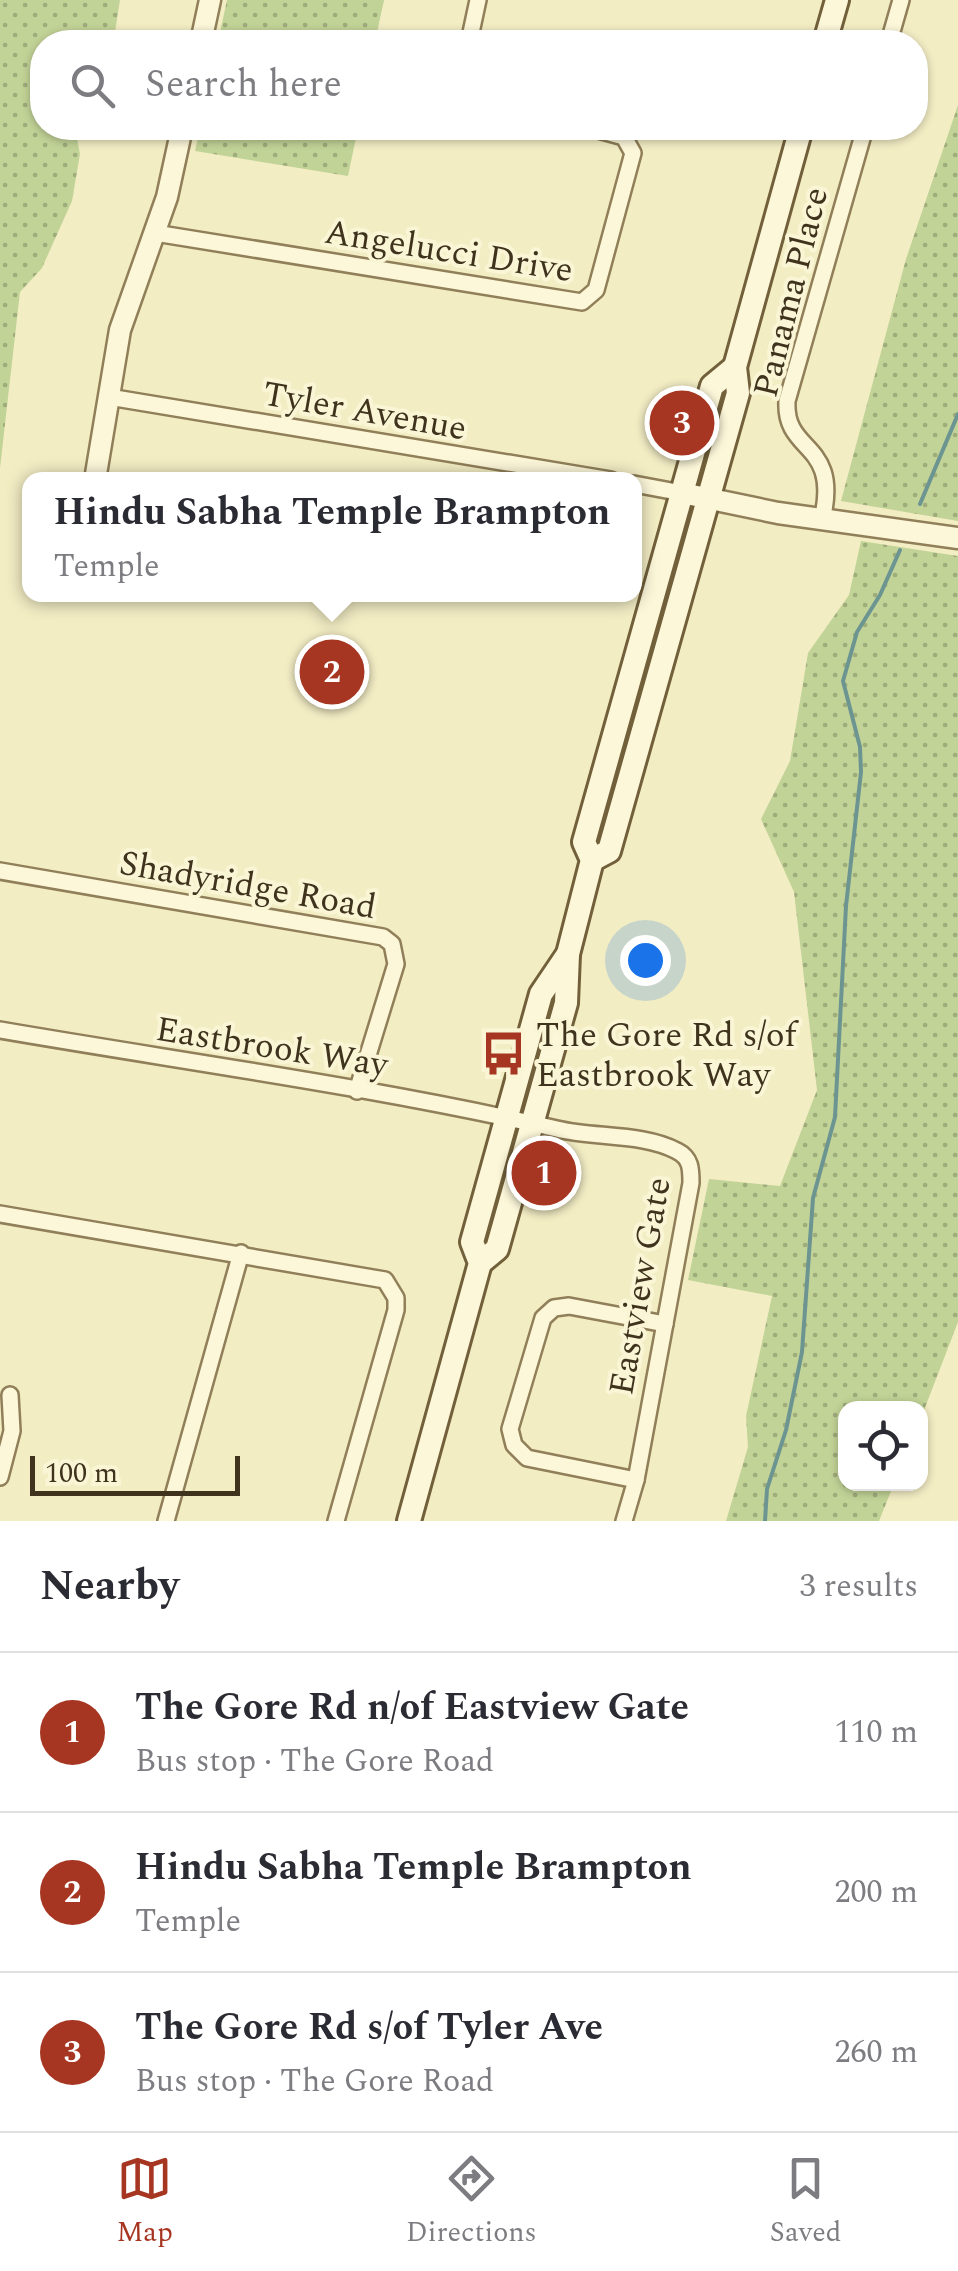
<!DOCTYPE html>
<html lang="en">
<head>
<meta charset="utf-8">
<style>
  body { margin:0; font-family:Spectral,serif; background:#f2f2f3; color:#2b2b33 }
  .controls { position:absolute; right:30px; bottom:30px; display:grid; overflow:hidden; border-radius:20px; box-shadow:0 2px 8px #0004 }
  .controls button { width:90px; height:90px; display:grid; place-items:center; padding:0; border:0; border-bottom:2px solid #e1e1e2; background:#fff; color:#2b2b33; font:50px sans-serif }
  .scale { position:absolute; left:30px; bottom:25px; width:210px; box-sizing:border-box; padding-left:10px; border:5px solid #3f331e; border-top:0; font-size:28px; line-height:35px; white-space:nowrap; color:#3f331e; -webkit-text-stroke:8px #f9f5d5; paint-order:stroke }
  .you { position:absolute; left:645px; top:960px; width:35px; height:35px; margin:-25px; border:8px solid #fff; border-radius:50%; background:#1a73e8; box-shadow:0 0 0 15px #1a73e833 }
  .badge { display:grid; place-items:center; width:65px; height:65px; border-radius:50%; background:#a63621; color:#fff; font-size:32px; font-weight:700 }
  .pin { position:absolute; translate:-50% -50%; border:5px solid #fff; box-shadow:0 2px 10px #0006 }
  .popup { position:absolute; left:22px; top:472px; width:620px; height:130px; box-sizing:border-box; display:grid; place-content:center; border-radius:20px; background:#fff; filter:drop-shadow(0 2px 8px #0005); font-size:32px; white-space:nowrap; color:#7c7c81 }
  .popup b { font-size:38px; color:#2b2b33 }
  .popup::after { content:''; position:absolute; left:50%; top:100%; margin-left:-20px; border:20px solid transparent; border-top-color:#fff }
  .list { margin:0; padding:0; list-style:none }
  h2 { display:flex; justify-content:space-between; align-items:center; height:130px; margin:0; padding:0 40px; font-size:42px }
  h2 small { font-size:32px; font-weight:400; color:#7c7c81 }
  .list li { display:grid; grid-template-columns:65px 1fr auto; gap:30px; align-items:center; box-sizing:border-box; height:160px; padding:0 40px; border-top:2px solid #e1e1e2 }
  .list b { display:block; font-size:38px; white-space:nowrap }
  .list p { margin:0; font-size:32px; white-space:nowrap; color:#7c7c81 }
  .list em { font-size:32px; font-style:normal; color:#7c7c81 }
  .icon { flex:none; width:55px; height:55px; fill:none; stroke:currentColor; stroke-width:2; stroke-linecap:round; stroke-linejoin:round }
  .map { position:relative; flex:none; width:958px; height:1521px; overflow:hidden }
  .search { position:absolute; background:#fff; box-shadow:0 2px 8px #0004; left:30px; right:30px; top:30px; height:110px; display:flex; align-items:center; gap:25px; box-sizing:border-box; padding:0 35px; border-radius:40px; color:#7c7c81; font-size:38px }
  .sheet { height:610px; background:#fff }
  nav { display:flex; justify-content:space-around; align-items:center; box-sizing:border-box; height:140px; border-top:2px solid #e1e1e2; background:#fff; font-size:28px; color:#7c7c81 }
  nav a { display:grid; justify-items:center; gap:5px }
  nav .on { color:#a63621 }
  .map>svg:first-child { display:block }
  .grass { fill:url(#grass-dots) }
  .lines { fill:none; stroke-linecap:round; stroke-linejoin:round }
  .stream { stroke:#6c9592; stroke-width:4 }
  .minor-casing { stroke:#907f58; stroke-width:20 }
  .tertiary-casing { stroke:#907f58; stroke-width:25 }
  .secondary-casing { stroke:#72603b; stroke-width:28 }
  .minor { stroke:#fcf7d9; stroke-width:15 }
  .tertiary { stroke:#fcf7d9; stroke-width:20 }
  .secondary { stroke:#fcf7d9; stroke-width:22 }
  .labels { text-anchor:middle; stroke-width:8; stroke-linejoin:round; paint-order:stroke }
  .street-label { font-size:35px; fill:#3f331e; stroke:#f9f5d5 }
  .poi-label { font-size:35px; fill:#3f331e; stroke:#f9f5d5; text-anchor:start }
</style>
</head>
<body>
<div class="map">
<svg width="958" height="1521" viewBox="0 0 958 1521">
  <defs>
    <pattern id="grass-dots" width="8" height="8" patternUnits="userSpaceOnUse" patternTransform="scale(2.5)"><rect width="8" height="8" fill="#c2d397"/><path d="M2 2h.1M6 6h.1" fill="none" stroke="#9fac7b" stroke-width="1.8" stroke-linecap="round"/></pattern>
  </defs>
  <rect width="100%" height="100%" fill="#f3edc4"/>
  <g class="grass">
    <path d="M0 0H120L115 32 104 42H42V128H75L80 154 72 201 42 268 20 292 0 468Z"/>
    <path d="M227 0H384L375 42H218Z"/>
    <path d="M958 105V521L841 501 906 259Z"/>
    <path d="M200 128H358L348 176 195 151Z"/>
    <path d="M861 541 958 556V1322L921 1418 920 1408H846V1484H894L879 1521H726L748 1447 746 1416 772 1296 688 1280 709 1179 780 1186 817 1090 794 892 761 819 790 761 808 653 849 595Z"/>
  </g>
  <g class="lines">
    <g class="stream">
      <path d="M920 504 958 414"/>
      <path d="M765 1521 767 1489 786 1430 802 1352 813 1198 835 1117 846 906 861 772 860 747 843 681 857 632 880 595 900 550"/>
    </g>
    <defs>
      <g id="minor">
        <path d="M469 42 478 0"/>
        <path d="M889 42 901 0"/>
        <path d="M155 233 582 302 596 290 633 153 624 137 591 128"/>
        <path d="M109 397 611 480"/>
        <path d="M634 484 682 493"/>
        <path d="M822 520C841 440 784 455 787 401L865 128"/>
        <path d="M0 871 383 937 392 944 396 964 357 1091"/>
        <path d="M0 1030C186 1062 374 1087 557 1129 594 1138 644 1133 677 1151 691 1158 691 1169 691 1183L636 1480 624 1521"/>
        <path d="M0 1214 385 1280 396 1298V1310L336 1521"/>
        <path d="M0 1477 12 1431 10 1395"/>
        <path d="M636 1480 527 1458 514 1445 510 1429 543 1318 554 1308 569 1306 665 1324"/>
        <path d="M166 1521 241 1253"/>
      </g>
      <g id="tertiary">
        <path d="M201 42 210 0"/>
        <path d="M95 480 120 330 167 197 182 128"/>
        <path d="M682 493 778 513 958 538"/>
      </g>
      <g id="secondary">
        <path d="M825 42 837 0"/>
        <path d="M592 860 609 851 738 393 735 367 801 128"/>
        <path d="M480 1263 497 1249 566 1003 568 954 592 860 584 842 712 386 735 367"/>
        <path d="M409 1521 480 1263 472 1242 541 994 568 954"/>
      </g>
    </defs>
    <use href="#minor" class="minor-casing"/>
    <use href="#tertiary" class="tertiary-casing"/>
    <use href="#secondary" class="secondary-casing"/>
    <use href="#minor" class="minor"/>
    <use href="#tertiary" class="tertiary"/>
    <use href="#secondary" class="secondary"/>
  </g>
  <defs>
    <symbol id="bus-bare" viewBox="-9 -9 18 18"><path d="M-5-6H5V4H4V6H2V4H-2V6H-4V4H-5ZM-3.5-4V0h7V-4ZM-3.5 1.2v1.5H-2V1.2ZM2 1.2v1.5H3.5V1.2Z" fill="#a63621" stroke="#f9f5d5" stroke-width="2.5" paint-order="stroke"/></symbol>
  </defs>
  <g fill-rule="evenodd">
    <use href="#bus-bare" x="472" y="1022" width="63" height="63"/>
  </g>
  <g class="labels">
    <g class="street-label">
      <text transform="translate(449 250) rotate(9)" y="12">Angelucci Drive</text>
      <text transform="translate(790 292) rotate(-76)" y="12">Panama Place</text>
      <text transform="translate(365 410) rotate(10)" y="12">Tyler Avenue</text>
      <text transform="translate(248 884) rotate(10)" y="12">Shadyridge Road</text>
      <text transform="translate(272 1046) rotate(9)" y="12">Eastbrook Way</text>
      <text transform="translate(639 1286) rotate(-80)" y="12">Eastview Gate</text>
    </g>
    <g class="poi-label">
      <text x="536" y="1046">The Gore Rd s/of<tspan x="536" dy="40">Eastbrook Way</tspan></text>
    </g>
  </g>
</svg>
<div class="controls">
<button><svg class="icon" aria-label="locate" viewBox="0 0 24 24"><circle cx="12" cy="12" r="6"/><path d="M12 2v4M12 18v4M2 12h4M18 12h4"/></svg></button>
</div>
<div class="scale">100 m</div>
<div class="you"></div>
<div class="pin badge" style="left:544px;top:1173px">1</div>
<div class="pin badge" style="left:332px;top:672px">2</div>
<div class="popup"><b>Hindu Sabha Temple Brampton</b>Temple</div>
<div class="pin badge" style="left:682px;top:423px">3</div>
<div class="search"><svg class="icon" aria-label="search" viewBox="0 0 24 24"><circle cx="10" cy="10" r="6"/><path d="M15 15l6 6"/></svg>Search here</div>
</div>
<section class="sheet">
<h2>Nearby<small>3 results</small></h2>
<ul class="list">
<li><span class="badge">1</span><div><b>The Gore Rd n/of Eastview Gate</b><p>Bus stop · The Gore Road</p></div><em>110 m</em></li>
<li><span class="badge">2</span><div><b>Hindu Sabha Temple Brampton</b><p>Temple</p></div><em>200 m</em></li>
<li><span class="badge">3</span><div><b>The Gore Rd s/of Tyler Ave</b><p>Bus stop · The Gore Road</p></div><em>260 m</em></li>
</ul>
</section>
<nav>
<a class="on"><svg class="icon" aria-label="map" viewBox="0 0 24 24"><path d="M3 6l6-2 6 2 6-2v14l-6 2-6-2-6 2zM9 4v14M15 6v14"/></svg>Map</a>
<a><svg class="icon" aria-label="directions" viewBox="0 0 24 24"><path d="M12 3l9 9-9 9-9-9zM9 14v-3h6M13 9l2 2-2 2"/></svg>Directions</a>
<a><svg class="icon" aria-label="saved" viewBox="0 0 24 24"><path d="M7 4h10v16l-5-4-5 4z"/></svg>Saved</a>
</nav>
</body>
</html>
